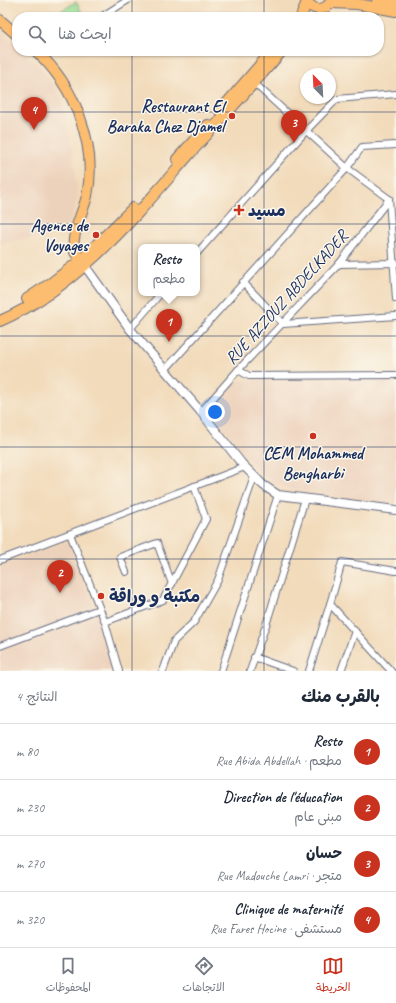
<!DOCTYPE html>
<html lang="ar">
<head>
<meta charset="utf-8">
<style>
  body { margin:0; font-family:Caveat,"Playpen Sans Arabic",sans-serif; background:#f6f6f7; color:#1f2937; direction:rtl }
  .compass { position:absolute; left:300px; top:68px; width:36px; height:36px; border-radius:50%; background:#fff; box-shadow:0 1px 3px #0004; rotate:336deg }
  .you { position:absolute; left:215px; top:412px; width:14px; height:14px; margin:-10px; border:3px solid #fff; border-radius:50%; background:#1a73e8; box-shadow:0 0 0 6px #1a73e833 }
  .badge { display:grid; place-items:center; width:26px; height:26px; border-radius:50%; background:#c8321e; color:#fff; font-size:13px; font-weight:700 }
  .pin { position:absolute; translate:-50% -33px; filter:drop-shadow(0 1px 2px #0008) }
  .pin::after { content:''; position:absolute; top:21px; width:14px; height:12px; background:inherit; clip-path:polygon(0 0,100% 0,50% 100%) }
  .popup { position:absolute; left:138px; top:244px; width:62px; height:52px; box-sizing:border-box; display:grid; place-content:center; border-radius:8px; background:#fff; filter:drop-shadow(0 1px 3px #0005); font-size:13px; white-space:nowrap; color:#747a83 }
  .popup b { font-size:15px; color:#1f2937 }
  .popup::after { content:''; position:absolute; left:50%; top:100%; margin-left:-8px; border:8px solid transparent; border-top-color:#fff }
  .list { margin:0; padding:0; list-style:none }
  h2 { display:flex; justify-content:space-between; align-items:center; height:52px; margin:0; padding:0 16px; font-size:17px }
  h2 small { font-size:13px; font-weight:400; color:#747a83 }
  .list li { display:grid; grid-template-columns:26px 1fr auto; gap:12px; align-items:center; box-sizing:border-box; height:56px; padding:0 16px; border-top:1px solid #e0e1e3 }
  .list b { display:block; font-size:15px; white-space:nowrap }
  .list p { margin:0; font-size:13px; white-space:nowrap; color:#747a83 }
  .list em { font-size:13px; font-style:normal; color:#747a83 }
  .icon { flex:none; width:22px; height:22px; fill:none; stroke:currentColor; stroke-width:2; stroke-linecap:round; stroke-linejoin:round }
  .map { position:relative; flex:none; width:396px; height:671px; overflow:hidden; direction:ltr }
  .search { position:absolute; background:#fff; box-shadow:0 1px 3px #0004; left:12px; right:12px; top:12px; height:44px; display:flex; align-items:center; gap:10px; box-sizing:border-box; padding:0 14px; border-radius:16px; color:#747a83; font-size:15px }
  .sheet { height:276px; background:#fff }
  nav { display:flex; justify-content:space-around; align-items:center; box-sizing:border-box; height:56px; border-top:1px solid #e0e1e3; background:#fff; font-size:11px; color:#747a83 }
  nav a { display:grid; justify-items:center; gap:2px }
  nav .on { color:#c8321e }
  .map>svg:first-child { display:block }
  .built { fill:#edd2bb }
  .green { fill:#9bde95; stroke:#5b867a }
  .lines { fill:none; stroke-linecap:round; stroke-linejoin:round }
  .minor-casing { stroke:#666b7f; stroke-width:8 }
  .tertiary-casing { stroke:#666b7f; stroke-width:10 }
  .primary-casing { stroke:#666b7f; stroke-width:12 }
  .minor { stroke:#fff; stroke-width:6 }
  .tertiary { stroke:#fff; stroke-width:8 }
  .primary { stroke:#fcbd6f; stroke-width:10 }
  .grid { fill:none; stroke:#1b2f5e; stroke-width:1; stroke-opacity:0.55 }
  .poi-dot { fill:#c8321e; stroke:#fbf7ec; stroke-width:1.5 }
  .labels { text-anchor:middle; stroke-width:3; stroke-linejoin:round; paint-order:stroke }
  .poi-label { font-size:17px; font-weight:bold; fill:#1b2f5e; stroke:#fbf7ec; text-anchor:end }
  .street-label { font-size:17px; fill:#1b2f5e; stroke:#fbf7ec }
</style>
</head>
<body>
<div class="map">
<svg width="396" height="671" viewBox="0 0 396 671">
  <rect width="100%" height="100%" fill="#fbf7ec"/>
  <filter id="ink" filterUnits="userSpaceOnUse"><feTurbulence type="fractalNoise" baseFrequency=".025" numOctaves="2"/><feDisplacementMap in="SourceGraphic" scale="8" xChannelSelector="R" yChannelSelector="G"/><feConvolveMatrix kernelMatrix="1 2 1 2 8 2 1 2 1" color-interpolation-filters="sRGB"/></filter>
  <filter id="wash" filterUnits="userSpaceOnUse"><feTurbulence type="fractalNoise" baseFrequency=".012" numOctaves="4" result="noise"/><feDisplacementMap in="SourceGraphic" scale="16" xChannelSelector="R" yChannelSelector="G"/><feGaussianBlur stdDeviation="0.9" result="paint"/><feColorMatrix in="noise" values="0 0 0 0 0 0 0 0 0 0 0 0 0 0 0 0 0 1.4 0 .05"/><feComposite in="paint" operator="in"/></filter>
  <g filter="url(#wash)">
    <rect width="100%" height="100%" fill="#f2dbbb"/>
    <g class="built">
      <path d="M0 30 17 45V51H23L39 66 62 99 74 161 78 196 68 230 0 244Z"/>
      <path d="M396 374V503L393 505 292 490 272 482 253 466 206 406 228 381Z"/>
      <path d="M69 540 93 605 120 671H0V566Z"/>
    </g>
    <path class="green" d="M76 2 84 16 83 17H51Z"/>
  </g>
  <g filter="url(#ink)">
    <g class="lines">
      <defs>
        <g id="minor">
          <path d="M101 17 128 0"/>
          <path d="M254 83 347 168 389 199"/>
          <path d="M389 199 396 299"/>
          <path d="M197 253 306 131 337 99 396 94"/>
          <path d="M339 264 396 263"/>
          <path d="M243 282 283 324 396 316"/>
          <path d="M130 329 161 293"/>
          <path d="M165 370 347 168 362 147 396 145"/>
          <path d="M238 370 249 376 396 375"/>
          <path d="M201 412 238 370 339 264 389 199"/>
          <path d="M70 534 105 622 119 671"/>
          <path d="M0 560 245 467"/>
          <path d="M126 572 120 557 157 543 172 584"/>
          <path d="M105 622 163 600 206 519 194 486"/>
          <path d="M0 646 99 609"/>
          <path d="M254 657 293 671"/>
          <path d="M163 671 174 641 194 622 218 580 254 477"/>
          <path d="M221 671 278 495"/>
          <path d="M250 671 266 625 305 499"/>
          <path d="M309 671 330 604"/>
          <path d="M341 671 355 631"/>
          <path d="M391 671 330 604 342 562 396 571"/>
        </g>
        <path id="tertiary" d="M85 266 130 329 201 412 242 464 263 485 278 495 396 510"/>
        <g id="primary">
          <path d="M307 0C312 12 326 12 331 0"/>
          <path d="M377 0 396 3"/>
          <path d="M330 3 357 4 396 11"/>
          <path d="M301 17 307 1"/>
          <path d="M0 20 17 35"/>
          <path d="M36 51C74 85 98 145 87 196 84 210 69 238 75 252 77 256 81 260 84 264"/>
          <path d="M220 111 272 51"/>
          <path d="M177 159 208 125"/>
          <path d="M27 299 51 283 81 260 133 208"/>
          <path d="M0 321C78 287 133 219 187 157 219 121 251 87 282 51"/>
        </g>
      </defs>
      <use href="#minor" class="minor-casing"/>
      <use href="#tertiary" class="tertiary-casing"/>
      <use href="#primary" class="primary-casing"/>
      <use href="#minor" class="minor"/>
      <use href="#tertiary" class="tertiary"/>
      <use href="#primary" class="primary"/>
    </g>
  </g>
  <path class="grid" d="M132 0V17M264 0V17M132 51V671M264 51V671M0 112H396M0 224H396M0 336H396M0 447H396M0 559H396"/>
  <g class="poi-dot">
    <circle cx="232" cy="116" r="4"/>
    <path d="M237 204h4v4h4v4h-4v4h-4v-4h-4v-4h4z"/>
    <circle cx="96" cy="235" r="4"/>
    <circle cx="313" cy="436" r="4"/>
    <circle cx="101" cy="596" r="4"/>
  </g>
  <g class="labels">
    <g class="poi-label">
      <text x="224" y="112">Restaurant El<tspan x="224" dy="20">Baraka Chez Djamel</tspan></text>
      <text x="248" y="216" text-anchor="start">مسيد</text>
      <text x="88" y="231">Agence de<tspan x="88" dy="20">Voyages</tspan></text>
      <text x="313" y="459" text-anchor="middle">CEM Mohammed<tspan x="313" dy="20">Bengharbi</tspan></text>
      <text x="109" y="602" text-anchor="start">مكتبة و وراقة</text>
    </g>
    <g class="street-label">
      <text transform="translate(286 297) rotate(-48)" y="6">RUE AZZOUZ ABDELKADER</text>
    </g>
  </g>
</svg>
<svg class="compass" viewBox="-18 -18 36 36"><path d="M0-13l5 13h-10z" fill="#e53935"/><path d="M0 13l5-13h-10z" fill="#747a83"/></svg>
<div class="you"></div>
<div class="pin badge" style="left:169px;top:342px">1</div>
<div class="popup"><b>Resto</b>مطعم</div>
<div class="pin badge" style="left:60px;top:593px">2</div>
<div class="pin badge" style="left:294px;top:143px">3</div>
<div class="pin badge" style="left:34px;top:130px">4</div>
<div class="search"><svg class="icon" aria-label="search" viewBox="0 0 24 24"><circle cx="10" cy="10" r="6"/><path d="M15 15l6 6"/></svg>ابحث هنا</div>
</div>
<section class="sheet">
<h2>بالقرب منك<small>النتائج: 4</small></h2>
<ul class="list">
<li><span class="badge">1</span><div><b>Resto</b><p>مطعم · Rue Abida Abdellah</p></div><em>80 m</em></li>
<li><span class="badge">2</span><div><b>Direction de l'éducation</b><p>مبنى عام</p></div><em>230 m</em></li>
<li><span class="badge">3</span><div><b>حسان</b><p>متجر · Rue Madouche Lamri</p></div><em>270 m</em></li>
<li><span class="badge">4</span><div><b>Clinique de maternité</b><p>مستشفى · Rue Fares Hocine</p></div><em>320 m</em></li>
</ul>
</section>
<nav>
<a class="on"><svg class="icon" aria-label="map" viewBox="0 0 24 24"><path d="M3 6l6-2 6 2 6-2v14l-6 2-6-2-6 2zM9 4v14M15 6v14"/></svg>الخريطة</a>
<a><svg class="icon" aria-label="directions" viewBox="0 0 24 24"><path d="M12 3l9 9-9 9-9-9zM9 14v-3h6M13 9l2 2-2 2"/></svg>الاتجاهات</a>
<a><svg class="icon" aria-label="saved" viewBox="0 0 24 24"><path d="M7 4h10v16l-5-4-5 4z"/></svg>المحفوظات</a>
</nav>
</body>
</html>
